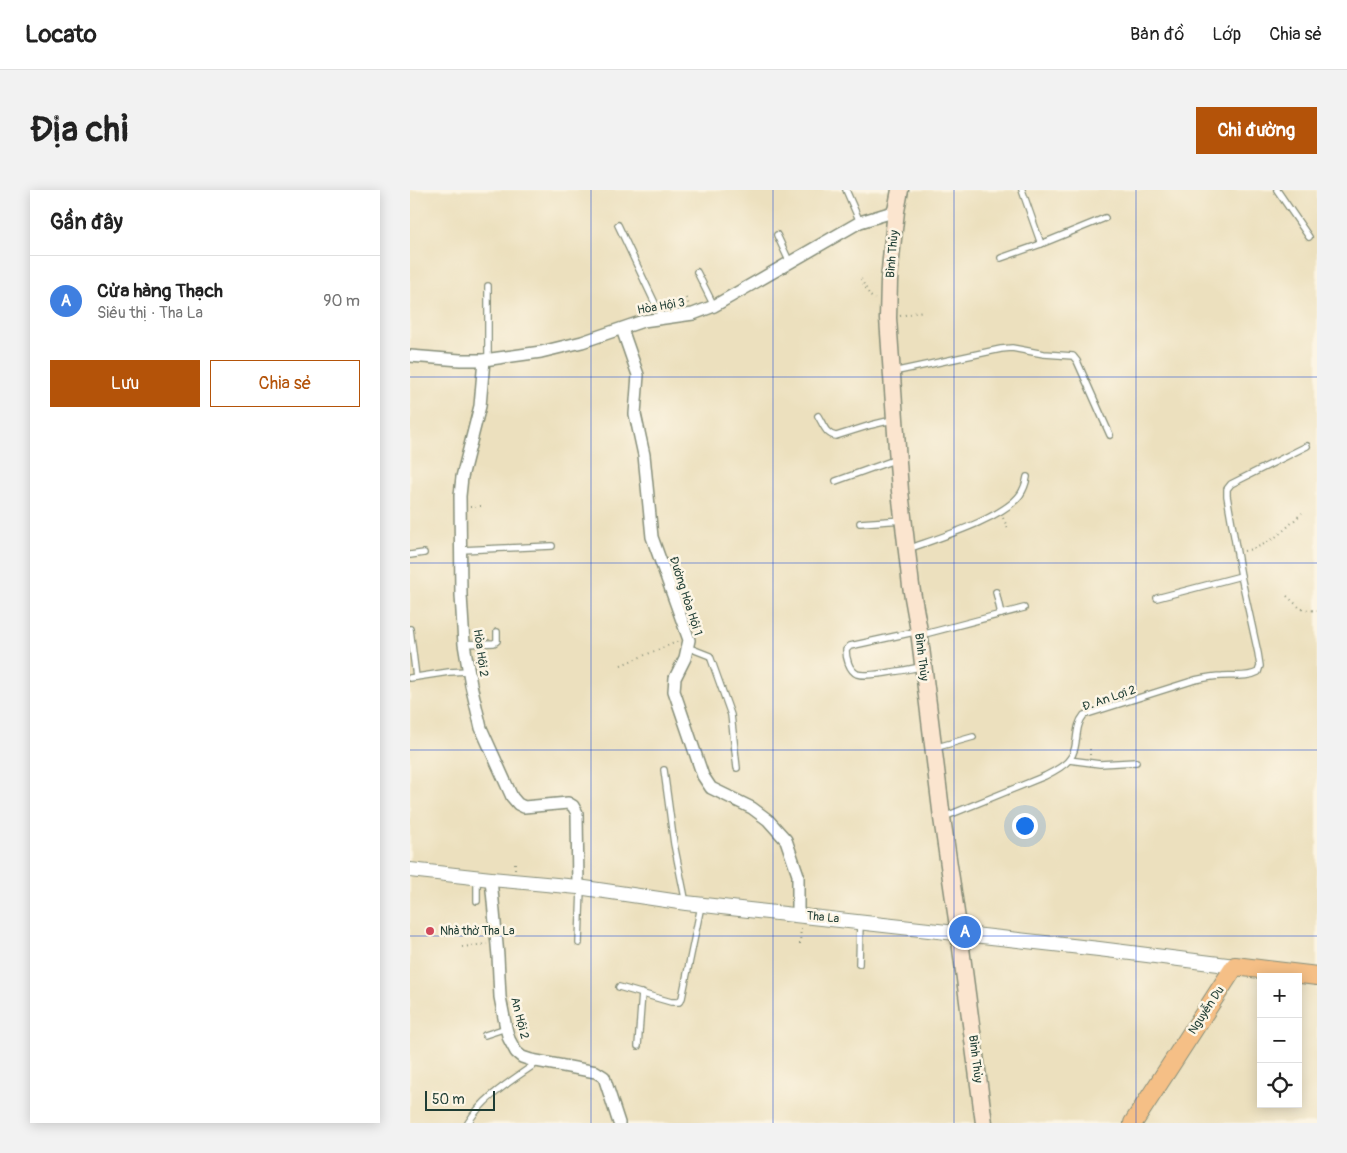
<!DOCTYPE html>
<html lang="vi">
<head>
<meta charset="utf-8">
<style>
  body { margin:0; font-family:Pangolin,sans-serif; background:#f2f2f2; color:#222 }
  .controls { position:absolute; right:15px; bottom:15px; display:grid; overflow:hidden; border-radius:0px; box-shadow:0 2px 12px #0003 }
  .controls button { width:45px; height:45px; display:grid; place-items:center; padding:0; border:0; border-bottom:1px solid #e0e0e0; background:#fff; color:#222; font:25px sans-serif }
  .scale { position:absolute; left:15px; bottom:12px; width:70px; box-sizing:border-box; padding-left:5px; border:2px solid #1f3d34; border-top:0; font-size:14px; line-height:18px; white-space:nowrap; color:#1f3d34; -webkit-text-stroke:4px #fcf5e5; paint-order:stroke }
  .you { position:absolute; left:614px; top:635px; width:18px; height:18px; margin:-12px; border:4px solid #fff; border-radius:50%; background:#1a73e8; box-shadow:0 0 0 8px #1a73e833 }
  .badge { display:grid; place-items:center; width:32px; height:32px; border-radius:50%; background:#b45309; color:#fff; font-size:16px; font-weight:700 }
  .pin { position:absolute; translate:-50% -50%; border:2px solid #fff; box-shadow:0 1px 5px #0006 }
  .list { margin:0; padding:0; list-style:none }
  h2 { display:flex; justify-content:space-between; align-items:center; height:65px; margin:0; padding:0 20px; font-size:21px }
  h2 small { font-size:16px; font-weight:400; color:#767676 }
  .list li { display:grid; grid-template-columns:32px 1fr auto; gap:15px; align-items:center; box-sizing:border-box; height:90px; padding:0 20px; border-top:1px solid #e0e0e0 }
  .list b { display:block; font-size:19px; white-space:nowrap }
  .list p { margin:0; font-size:16px; white-space:nowrap; color:#767676 }
  .list em { font-size:16px; font-style:normal; color:#767676 }
  .actions { display:flex; gap:10px; padding:15px 20px }
  .actions a { flex:1; padding:11px 0; border:1px solid #b45309; border-radius:0px; text-align:center; font-size:18px; color:#b45309 }
  .actions .main { background:#b45309; color:#fff }
  .icon { flex:none; width:28px; height:28px; fill:none; stroke:currentColor; stroke-width:2; stroke-linecap:round; stroke-linejoin:round }
  .map { position:relative; flex:none; width:907px; height:933px; overflow:hidden; border-radius:0px }
  header { display:flex; align-items:center; gap:30px; box-sizing:border-box; height:70px; padding:0 25px; background:#fff; border-bottom:1px solid #e0e0e0 }
  header strong { font-size:24px }
  nav { display:flex; gap:28px; margin-inline-start:auto; font-size:18px }
  .intro { display:flex; align-items:center; justify-content:space-between; box-sizing:border-box; height:120px; padding:0 30px }
  h1 { margin:0; font-size:35px }
  .button { padding:12px 22px; border-radius:0px; background:#b45309; color:#fff; font-size:18px; font-weight:700 }
  main { display:flex; gap:30px; padding:0 30px }
  aside { flex:1; background:#fff; border-radius:0px; box-shadow:0 2px 12px #0003 }
  .map>svg:first-child { display:block }
  .lines { fill:none; stroke-linecap:round; stroke-linejoin:round }
  .service-casing { stroke:#868e79; stroke-width:8 }
  .minor-casing { stroke:#868e79; stroke-width:14 }
  .tertiary-casing { stroke:#868e79; stroke-width:16 }
  .secondary-casing { stroke:#868e79; stroke-width:19 }
  .primary-casing { stroke:#868e79; stroke-width:20 }
  .path { stroke:#868e79; stroke-width:2; stroke-dasharray:1 4; stroke-linecap:butt }
  .service { stroke:#fff; stroke-width:5.5 }
  .minor { stroke:#fff; stroke-width:11 }
  .tertiary { stroke:#fff; stroke-width:14 }
  .secondary { stroke:#fbe5cf; stroke-width:16 }
  .primary { stroke:#f5bf86; stroke-width:18 }
  .grid { fill:none; stroke:#1d4ed8; stroke-width:1; stroke-opacity:0.55 }
  .poi-dot { fill:#d1495b; stroke:#fcf5e5; stroke-width:2 }
  .labels { text-anchor:middle; stroke-width:5; stroke-linejoin:round; paint-order:stroke }
  .street-label { font-size:12px; fill:#1f3d34; stroke:#fcf5e5 }
  .poi-label { font-size:12px; fill:#1f3d34; stroke:#fcf5e5; text-anchor:start }
</style>
</head>
<body>
<header>
<strong>Locato</strong>
<nav><a>Bản đồ</a><a>Lớp</a><a>Chia sẻ</a></nav>
</header>
<div class="intro"><h1>Địa chỉ</h1><a class="button">Chỉ đường</a></div>
<main>
<aside>
<h2>Gần đây<small></small></h2>
<ul class="list">
<li><span class="badge" style="background:#3f7fe0">A</span><div><b>Cửa hàng Thạch</b><p>Siêu thị · Tha La</p></div><em>90 m</em></li>
</ul>
<div class="actions"><a class="main">Lưu</a><a>Chia sẻ</a></div>
</aside>
<div class="map">
<svg width="907" height="933" viewBox="0 0 907 933">
  <rect width="100%" height="100%" fill="#fcf5e5"/>
  <filter id="ink" filterUnits="userSpaceOnUse"><feTurbulence type="fractalNoise" baseFrequency=".02" numOctaves="2"/><feDisplacementMap in="SourceGraphic" scale="10" xChannelSelector="R" yChannelSelector="G"/><feConvolveMatrix kernelMatrix="1 2 1 2 8 2 1 2 1" color-interpolation-filters="sRGB"/></filter>
  <filter id="wash" filterUnits="userSpaceOnUse"><feTurbulence type="fractalNoise" baseFrequency=".0096" numOctaves="4" result="noise"/><feDisplacementMap in="SourceGraphic" scale="20" xChannelSelector="R" yChannelSelector="G"/><feGaussianBlur stdDeviation="1.12" result="paint"/><feColorMatrix in="noise" values="0 0 0 0 0 0 0 0 0 0 0 0 0 0 0 0 0 1.4 0 .05"/><feComposite in="paint" operator="in"/></filter>
  <g filter="url(#wash)">
    <rect width="100%" height="100%" fill="#ece0be"/>
  </g>
  <g filter="url(#ink)">
    <g class="lines">
      <defs>
        <g id="service">
          <path d="M436 0 450 32"/>
          <path d="M612 0 631 54"/>
          <path d="M867 0 899 47"/>
          <path d="M208 35 252 128"/>
          <path d="M367 45 380 73"/>
          <path d="M591 68 631 54 695 28"/>
          <path d="M287 82 304 116"/>
          <path d="M78 169V96"/>
          <path d="M483 182 591 159 602 158 634 164 663 166 667 171 700 245"/>
          <path d="M408 226C413 234 416 245 426 246L461 235 482 230"/>
          <path d="M426 291 487 269"/>
          <path d="M450 333 493 330"/>
          <path d="M498 359C528 348 592 329 610 305 614 299 616 293 617 287"/>
          <path d="M51 360 142 356"/>
          <path d="M0 365 14 363"/>
          <path d="M586 402 591 424"/>
          <path d="M747 408 831 386"/>
          <path d="M0 439 6 487"/>
          <path d="M509 441 440 456 436 460C436 468 439 480 447 484 457 488 498 479 511 477"/>
          <path d="M511 445 614 418"/>
          <path d="M54 454 84 453 87 451V442"/>
          <path d="M277 457 300 466 321 525 327 578"/>
          <path d="M0 488 39 482 58 481"/>
          <path d="M524 558 563 547"/>
          <path d="M659 570 690 574 726 572"/>
          <path d="M254 580 264 654 276 713"/>
          <path d="M534 627 635 586C643 582 653 577 659 570 670 557 663 538 674 525L785 490C794 488 803 486 812 486 824 485 837 488 848 482L850 476 848 463 831 386 817 306V299L821 294 897 256"/>
          <path d="M67 688V711"/>
          <path d="M169 753 171 698"/>
          <path d="M449 774 450 732"/>
          <path d="M209 797 261 812H269L272 808 291 716"/>
          <path d="M75 845 96 838"/>
          <path d="M228 856 232 803"/>
          <path d="M58 933C74 906 103 890 128 872"/>
        </g>
        <g id="minor">
          <path d="M212 139 228 185 225 224 234 265 242 347 279 450 275 468 265 488 264 501 293 586 301 598 342 618 358 630 376 650 388 685V725"/>
          <path d="M0 166 50 170H74L131 162 172 152 233 131 283 124 304 116 450 32 486 21"/>
          <path d="M74 170 70 216 52 287 50 306 51 405 54 454 61 495 71 538 102 607 108 614 114 617 158 613 163 616 167 623 168 697"/>
          <path d="M81 689 88 766 90 807 96 838 99 849 106 862 112 867 121 870 186 882 194 887 209 933"/>
        </g>
        <path id="tertiary" d="M0 680 81 689 168 697 276 713 689 759 825 776"/>
        <path id="secondary" d="M490 0 486 21 482 58 479 91 478 128 490 301 501 396 509 441 532 628 549 743 574 933"/>
        <path id="primary" d="M723 933 825 776 907 786"/>
      </defs>
      <use href="#service" class="service-casing"/>
      <use href="#minor" class="minor-casing"/>
      <use href="#tertiary" class="tertiary-casing"/>
      <use href="#secondary" class="secondary-casing"/>
      <use href="#primary" class="primary-casing"/>
      <g class="path">
        <path d="M451 89 460 106 465 109"/>
        <path d="M276 108 279 115"/>
        <path d="M490 126 513 121"/>
        <path d="M60 317 71 316"/>
        <path d="M593 328 599 341"/>
        <path d="M834 361C861 355 872 342 892 323"/>
        <path d="M877 406 891 419 907 421"/>
        <path d="M211 475 269 451"/>
        <path d="M680 565V555"/>
        <path d="M105 679V669"/>
        <path d="M390 754 391 736"/>
        <path d="M52 757 77 754"/>
      </g>
      <use href="#service" class="service"/>
      <use href="#minor" class="minor"/>
      <use href="#tertiary" class="tertiary"/>
      <use href="#secondary" class="secondary"/>
      <use href="#primary" class="primary"/>
    </g>
  </g>
  <path class="grid" d="M181 0V933M363 0V933M544 0V933M726 0V933M0 187H907M0 373H907M0 560H907M0 746H907"/>
  <circle class="poi-dot" cx="20" cy="741" r="5"/>
  <g class="labels">
    <g class="street-label">
      <text transform="translate(482 64) rotate(-85)" y="4">Bình Thủy</text>
      <text transform="translate(251 116) rotate(-10)" y="4">Hòa Hội 3</text>
      <text transform="translate(276 406) rotate(72)" y="4">Đường Hòa Hội 1</text>
      <text transform="translate(71 463) rotate(82)" y="4">Hòa Hội 2</text>
      <text transform="translate(512 467) rotate(83)" y="4">Bình Thủy</text>
      <text transform="translate(699 508) rotate(-19)" y="4">Đ. An Lợi 2</text>
      <text transform="translate(413 727) rotate(6)" y="4">Tha La</text>
      <text transform="translate(796 820) rotate(-57)" y="4">Nguyễn Du</text>
      <text transform="translate(110 828) rotate(76)" y="4">An Hội 2</text>
      <text transform="translate(566 869) rotate(83)" y="4">Bình Thủy</text>
    </g>
    <g class="poi-label">
      <text x="30" y="745">Nhà thờ Tha La</text>
    </g>
  </g>
</svg>
<div class="controls">
<button>+</button>
<button>−</button>
<button><svg class="icon" aria-label="locate" viewBox="0 0 24 24"><circle cx="12" cy="12" r="6"/><path d="M12 2v4M12 18v4M2 12h4M18 12h4"/></svg></button>
</div>
<div class="scale">50 m</div>
<div class="you"></div>
<div class="pin badge" style="left:555px;top:742px;background:#3f7fe0">A</div>
</div>
</main>
</body>
</html>
